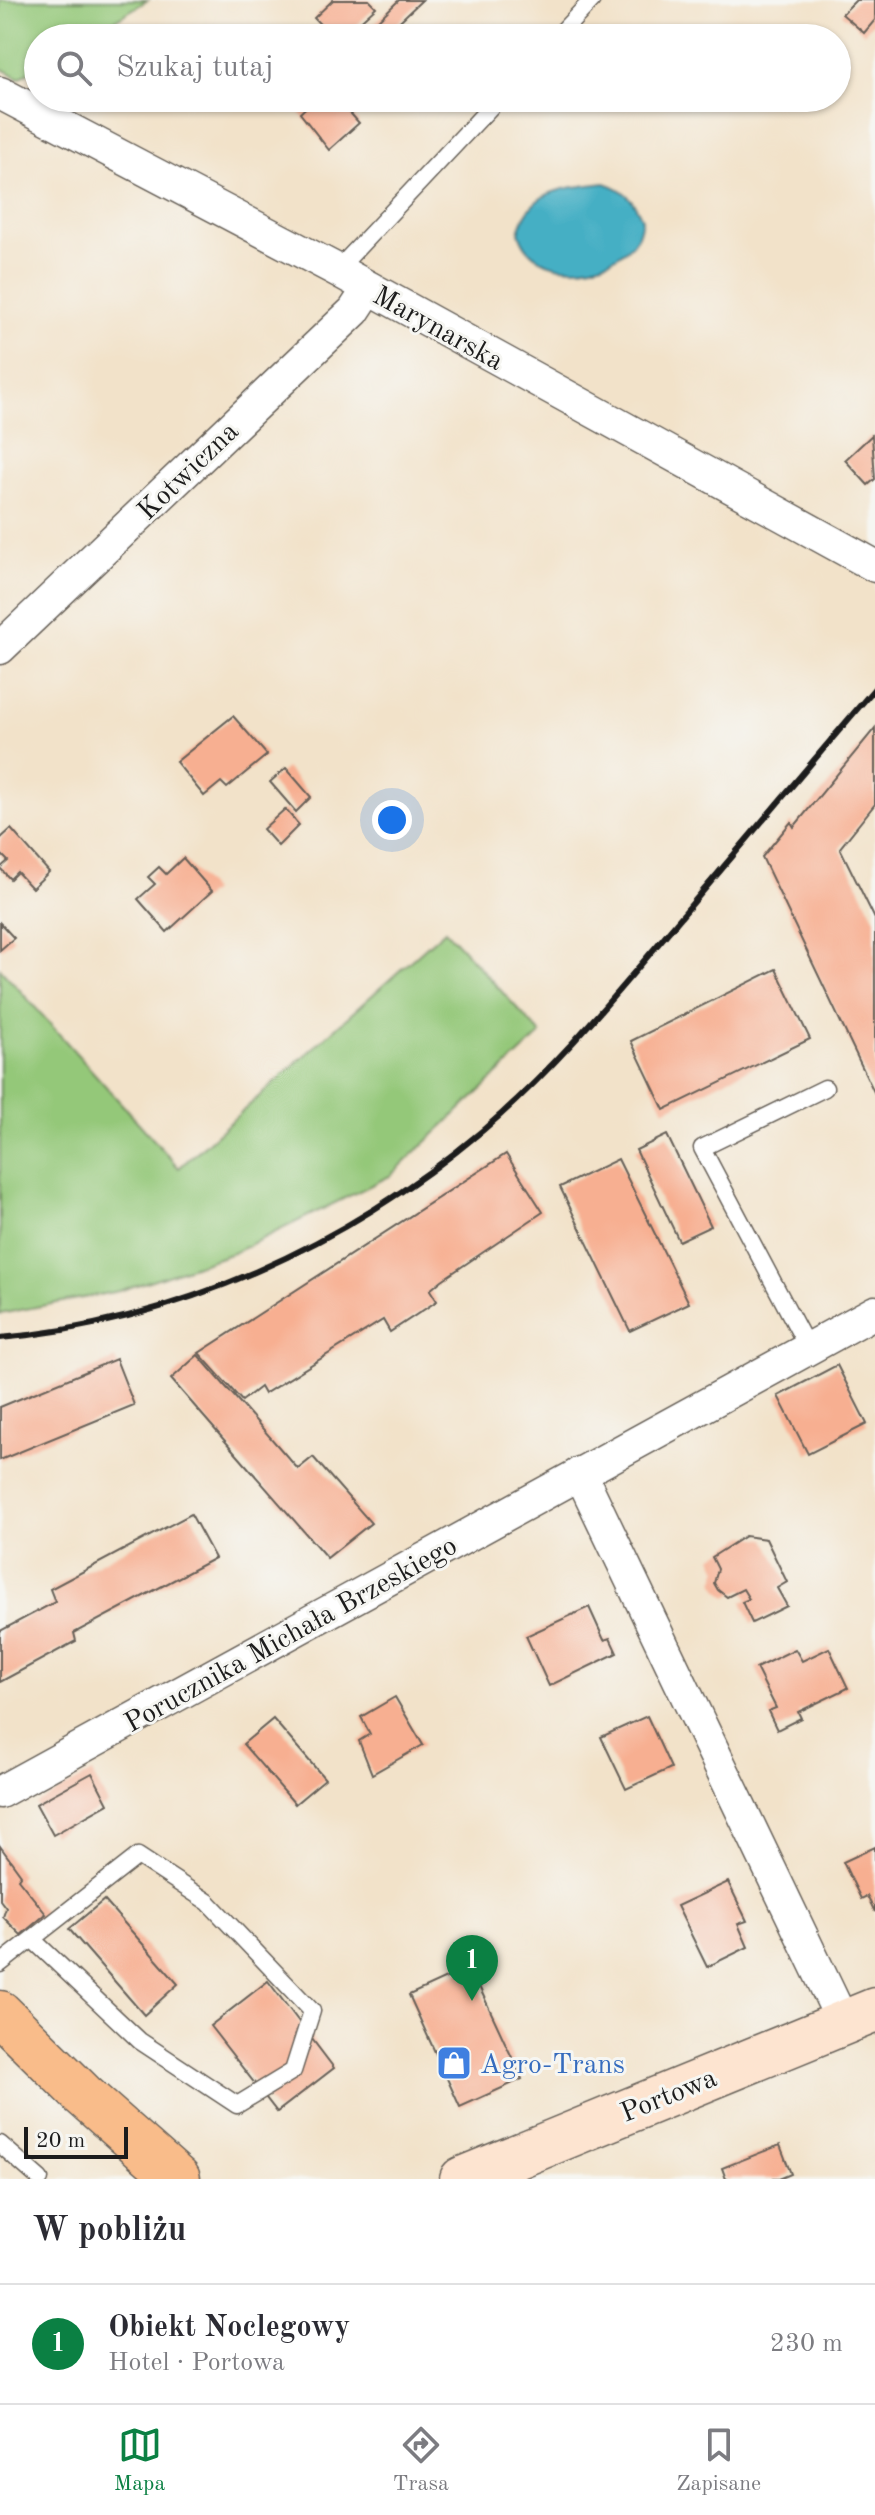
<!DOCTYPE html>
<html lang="pl">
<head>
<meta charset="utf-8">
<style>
  body { margin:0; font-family:"Old Standard TT",serif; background:#f2f2f3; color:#2b2b33 }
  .scale { position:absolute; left:24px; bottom:20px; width:104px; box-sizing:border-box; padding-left:8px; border:4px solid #1c1c1c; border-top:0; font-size:22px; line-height:28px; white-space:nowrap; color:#1c1c1c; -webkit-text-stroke:6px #f6f6f2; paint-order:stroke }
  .you { position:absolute; left:392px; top:820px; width:28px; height:28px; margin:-20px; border:6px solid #fff; border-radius:50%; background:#1a73e8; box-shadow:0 0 0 12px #1a73e833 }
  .badge { display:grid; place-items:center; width:52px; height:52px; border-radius:50%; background:#0b8043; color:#fff; font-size:26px; font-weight:700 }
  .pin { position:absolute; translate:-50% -66px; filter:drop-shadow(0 2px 4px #0008) }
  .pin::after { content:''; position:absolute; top:42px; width:28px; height:24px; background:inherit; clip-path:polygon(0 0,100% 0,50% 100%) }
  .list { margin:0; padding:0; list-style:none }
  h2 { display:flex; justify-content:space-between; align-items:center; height:104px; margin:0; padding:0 32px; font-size:34px }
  h2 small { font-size:26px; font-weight:400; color:#7c7c81 }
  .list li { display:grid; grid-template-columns:52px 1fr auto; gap:24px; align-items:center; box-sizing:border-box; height:120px; padding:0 32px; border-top:2px solid #e1e1e2 }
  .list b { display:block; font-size:30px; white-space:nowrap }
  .list p { margin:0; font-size:26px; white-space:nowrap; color:#7c7c81 }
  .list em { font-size:26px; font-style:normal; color:#7c7c81 }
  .icon { flex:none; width:44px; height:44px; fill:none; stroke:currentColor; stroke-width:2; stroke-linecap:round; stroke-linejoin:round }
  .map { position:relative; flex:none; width:875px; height:2179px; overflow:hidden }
  .search { position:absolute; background:#fff; box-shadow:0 2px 6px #0004; left:24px; right:24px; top:24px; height:88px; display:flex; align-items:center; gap:20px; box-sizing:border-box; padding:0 28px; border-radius:44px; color:#7c7c81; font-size:30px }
  .sheet { height:224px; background:#fff }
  nav { display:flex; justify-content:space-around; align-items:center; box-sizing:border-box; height:112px; border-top:2px solid #e1e1e2; background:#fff; font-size:22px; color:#7c7c81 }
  nav a { display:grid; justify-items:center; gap:4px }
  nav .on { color:#0b8043 }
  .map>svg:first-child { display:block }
  .green { fill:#94c879; stroke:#58724a; stroke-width:2 }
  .water { fill:#45afc4; stroke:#306670; stroke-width:2 }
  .building { fill:#f7af91 }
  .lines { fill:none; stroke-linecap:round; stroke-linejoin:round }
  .lane-casing { stroke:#676159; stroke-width:19 }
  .street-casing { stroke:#676159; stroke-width:35 }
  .secondary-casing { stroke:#676159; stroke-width:47 }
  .primary-casing { stroke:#676159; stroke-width:47 }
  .lane { stroke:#fff; stroke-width:16 }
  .street { stroke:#fff; stroke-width:32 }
  .secondary { stroke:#fde4d0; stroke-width:44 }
  .primary { stroke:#f9bc8a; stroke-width:44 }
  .rail { stroke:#1c1c1c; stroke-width:6 }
  .labels { text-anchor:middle; stroke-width:6; stroke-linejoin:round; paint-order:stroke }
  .street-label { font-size:28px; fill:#1c1c1c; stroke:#f6f6f2 }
  .shop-label { font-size:28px; fill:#366cbe; stroke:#f6f6f2; text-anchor:start }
</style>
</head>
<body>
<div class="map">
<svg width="875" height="2179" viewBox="0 0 875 2179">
  <rect width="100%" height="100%" fill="#f6f6f2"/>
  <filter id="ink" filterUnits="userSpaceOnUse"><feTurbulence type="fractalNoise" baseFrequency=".0125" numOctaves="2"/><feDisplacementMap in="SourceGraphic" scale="16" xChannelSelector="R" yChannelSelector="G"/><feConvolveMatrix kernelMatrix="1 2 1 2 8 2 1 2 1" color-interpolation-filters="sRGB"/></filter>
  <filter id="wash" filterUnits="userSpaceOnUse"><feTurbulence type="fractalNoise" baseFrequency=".006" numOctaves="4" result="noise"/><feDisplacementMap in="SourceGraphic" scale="32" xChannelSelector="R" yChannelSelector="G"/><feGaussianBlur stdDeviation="1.8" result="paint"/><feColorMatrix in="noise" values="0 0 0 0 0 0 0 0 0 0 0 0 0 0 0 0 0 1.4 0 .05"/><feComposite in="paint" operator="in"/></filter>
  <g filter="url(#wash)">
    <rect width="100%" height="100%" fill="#f2e2c9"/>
    <g class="green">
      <path d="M0 0H148L85 38H38V66L19 78 0 68Z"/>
      <path d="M445 930 541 1034 390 1176 233 1253 119 1291 0 1314V968L179 1168Z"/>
    </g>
    <path class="water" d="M605 183C626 190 633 199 642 219 641 224 640 232 637 237 613 277 531 281 519 232 531 188 564 188 605 183Z"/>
    <g id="blocks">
      <g class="building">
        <path d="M333 0H369L376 7 342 38H333L314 18Z"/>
        <path d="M399 0H422L385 35 374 24Z"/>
        <path d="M856 0H875V20L864 33 842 14Z"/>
        <path d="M316 98H353L344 106 359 123 329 150 300 113Z"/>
        <path d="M872 435 875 479 868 485 845 460Z"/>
        <path d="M233 716 267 755 227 788 221 782 204 796 176 762Z"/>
        <path d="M875 728V804L840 848 875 919V1094L762 857 791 822 794 827Z"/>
        <path d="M286 768 311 797 296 812 270 782Z"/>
        <path d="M285 809 299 825 278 846 263 829Z"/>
        <path d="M11 829 49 872 32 888 17 872 10 879 0 868 8 861 0 853V839Z"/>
        <path d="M183 858 212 891 167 932 138 899 155 884 148 877 159 867 166 874Z"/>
        <path d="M0 923 14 938 0 950Z"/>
        <path d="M776 969 810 1039 664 1110 631 1041Z"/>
        <path d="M667 1135 711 1226 679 1241 636 1150Z"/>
        <path d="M506 1154 543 1212 442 1280 430 1290 437 1301 390 1332 383 1320 264 1394 260 1387 242 1401 199 1353Z"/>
        <path d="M618 1159 689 1303 630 1331 560 1187Z"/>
        <path d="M198 1355 298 1469 313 1457 371 1523 327 1558 171 1379Z"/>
        <path d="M116 1359 134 1405 0 1460V1407Z"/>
        <path d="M837 1365 867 1424 808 1454 778 1396Z"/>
        <path d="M191 1514 215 1558 74 1633 76 1641 0 1682V1631L55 1602 50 1589Z"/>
        <path d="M745 1536 766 1539 787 1582 777 1588 787 1606 752 1623 742 1602 749 1599 743 1589 727 1597 718 1590 714 1583 718 1569 712 1557Z"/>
        <path d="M589 1607 604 1640 610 1638 617 1653 549 1686 526 1636Z"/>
        <path d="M829 1648 848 1688 798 1712 801 1718 777 1730 768 1711 776 1708 756 1668 795 1649 802 1661Z"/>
        <path d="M395 1697 423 1745 372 1774 359 1741 370 1734 361 1717Z"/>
        <path d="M647 1716 671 1768 626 1789 601 1737Z"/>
        <path d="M273 1719 325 1779 295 1804 243 1744Z"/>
        <path d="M92 1773 108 1804 53 1835 36 1804Z"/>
        <path d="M0 1846 21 1875 18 1879 46 1914 21 1935 3 1917 6 1908 0 1900Z"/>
        <path d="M875 1847V1912L867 1896 861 1899 843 1862Z"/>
        <path d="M728 1882 747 1921 738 1924 748 1947 707 1967 677 1906Z"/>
        <path d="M104 1900 178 1984 144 2015 69 1929Z"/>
        <path d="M470 1967 522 2079 460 2107 409 1995Z"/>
        <path d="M268 1981 334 2068 277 2112 210 2026Z"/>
        <path d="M780 2145 791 2174 779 2179H726L722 2168Z"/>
      </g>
    </g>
  </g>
  <g filter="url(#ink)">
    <use href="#blocks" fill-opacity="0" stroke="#676159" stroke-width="2"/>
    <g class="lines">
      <defs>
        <g id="lane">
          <path d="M556 38 592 0"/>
          <path d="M337 270 499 98"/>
          <path d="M808 1348 702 1148 825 1088"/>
          <path d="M0 1964 138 1856 208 1902 312 2011 293 2071 237 2105 140 2041 32 1939"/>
          <path d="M0 2144 40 2179"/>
        </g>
        <g id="street">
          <path d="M0 93 337 270 875 566"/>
          <path d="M0 648 354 311 369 288"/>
          <path d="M580 1473 843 2022"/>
          <path d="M0 1792 875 1312"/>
        </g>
        <path id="secondary" d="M462 2179 875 2010"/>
        <path id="primary" d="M0 2013 83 2095 178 2179"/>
      </defs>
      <use href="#lane" class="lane-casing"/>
      <use href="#street" class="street-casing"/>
      <use href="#secondary" class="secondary-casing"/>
      <use href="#primary" class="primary-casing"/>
      <use href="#lane" class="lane"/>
      <use href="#street" class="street"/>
      <use href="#secondary" class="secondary"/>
      <use href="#primary" class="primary"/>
      <path class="rail" d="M0 1338C176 1323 347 1244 482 1131 554 1070 615 995 676 923 742 845 809 766 875 688"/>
    </g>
  </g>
  <defs>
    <symbol id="shop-square" viewBox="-11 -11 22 22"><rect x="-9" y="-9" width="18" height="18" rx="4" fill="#3f7fe0" stroke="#f6f6f2"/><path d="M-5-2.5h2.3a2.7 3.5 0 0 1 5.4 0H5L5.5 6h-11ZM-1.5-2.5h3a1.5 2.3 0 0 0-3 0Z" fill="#fff"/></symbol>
  </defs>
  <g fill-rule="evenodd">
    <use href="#shop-square" x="434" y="2043" width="40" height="40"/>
  </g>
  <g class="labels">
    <g class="street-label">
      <text transform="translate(439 327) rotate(29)" y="10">Marynarska</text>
      <text transform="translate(187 470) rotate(-44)" y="10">Kotwiczna</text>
      <text transform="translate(290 1633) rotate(-29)" y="10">Porucznika Michała Brzeskiego</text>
      <text transform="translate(668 2094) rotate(-22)" y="10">Portowa</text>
    </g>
    <g class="shop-label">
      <text x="480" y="2073">Agro-Trans</text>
    </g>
  </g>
</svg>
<div class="scale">20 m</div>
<div class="you"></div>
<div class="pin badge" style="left:472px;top:2001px">1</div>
<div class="search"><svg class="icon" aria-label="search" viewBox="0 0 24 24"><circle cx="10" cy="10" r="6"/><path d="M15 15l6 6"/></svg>Szukaj tutaj</div>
</div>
<section class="sheet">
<h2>W pobliżu<small></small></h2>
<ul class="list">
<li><span class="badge">1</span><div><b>Obiekt Noclegowy</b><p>Hotel · Portowa</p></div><em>230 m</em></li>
</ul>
</section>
<nav>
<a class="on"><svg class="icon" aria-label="map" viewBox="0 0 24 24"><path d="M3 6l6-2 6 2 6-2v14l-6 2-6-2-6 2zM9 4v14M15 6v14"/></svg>Mapa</a>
<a><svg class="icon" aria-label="directions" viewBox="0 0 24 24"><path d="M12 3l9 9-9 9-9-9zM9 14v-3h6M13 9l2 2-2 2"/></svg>Trasa</a>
<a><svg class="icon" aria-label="saved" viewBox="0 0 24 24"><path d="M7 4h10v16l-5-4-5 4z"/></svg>Zapisane</a>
</nav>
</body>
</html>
